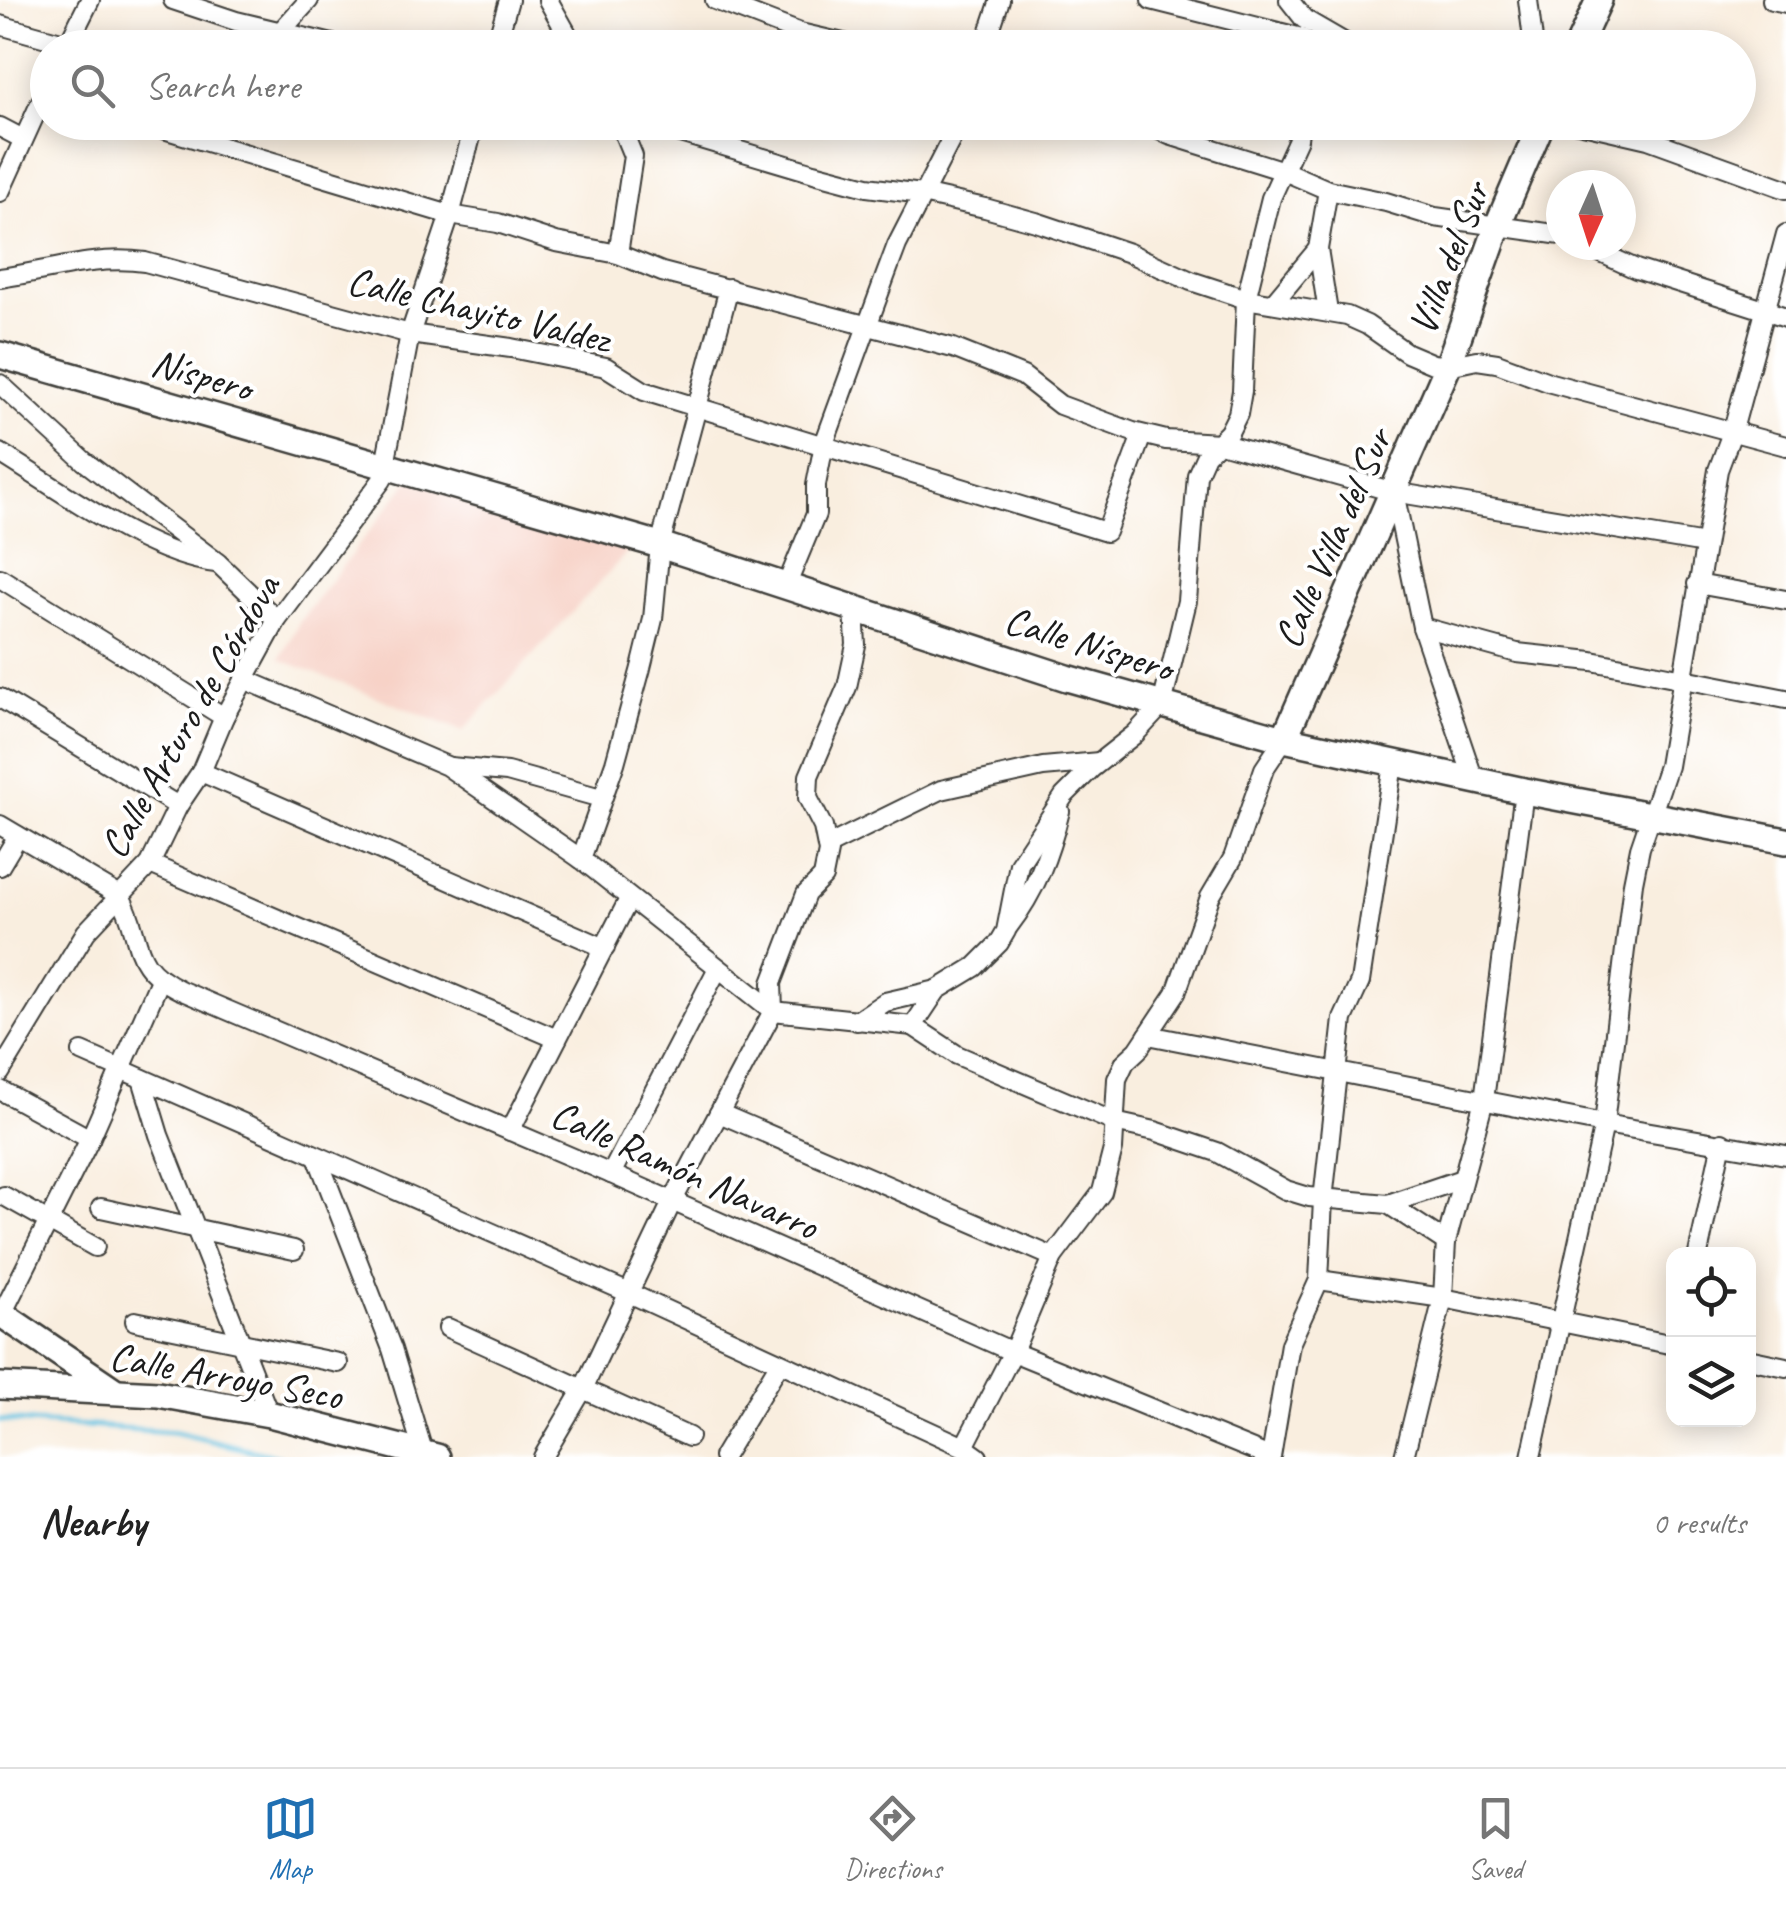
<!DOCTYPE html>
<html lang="en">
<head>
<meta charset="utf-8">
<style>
  body { margin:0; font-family:Caveat,sans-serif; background:#f6f6f6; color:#222 }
  .controls { position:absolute; right:30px; bottom:30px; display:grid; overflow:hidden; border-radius:20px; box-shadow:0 5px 25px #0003 }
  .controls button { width:90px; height:90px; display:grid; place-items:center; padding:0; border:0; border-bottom:2px solid #e0e0e0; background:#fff; color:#222; font:50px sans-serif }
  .compass { position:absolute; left:1546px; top:170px; width:90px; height:90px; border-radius:50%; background:#fff; box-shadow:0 5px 25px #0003; rotate:183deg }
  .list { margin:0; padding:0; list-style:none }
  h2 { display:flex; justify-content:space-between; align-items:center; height:130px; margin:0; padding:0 40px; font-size:42px }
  h2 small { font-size:32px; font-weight:400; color:#767676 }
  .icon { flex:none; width:55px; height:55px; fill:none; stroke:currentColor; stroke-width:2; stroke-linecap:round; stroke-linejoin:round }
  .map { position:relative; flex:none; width:1786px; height:1457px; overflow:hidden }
  .search { position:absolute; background:#fff; box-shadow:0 5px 25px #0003; left:30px; right:30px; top:30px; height:110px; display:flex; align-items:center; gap:25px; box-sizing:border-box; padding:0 35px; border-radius:55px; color:#767676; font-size:38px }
  .sheet { height:310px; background:#fff }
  nav { display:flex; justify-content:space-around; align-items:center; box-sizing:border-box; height:140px; border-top:2px solid #e0e0e0; background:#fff; font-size:28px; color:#767676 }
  nav a { display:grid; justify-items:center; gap:5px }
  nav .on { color:#1f6fb2 }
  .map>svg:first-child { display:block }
  .built { fill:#f7d1c6 }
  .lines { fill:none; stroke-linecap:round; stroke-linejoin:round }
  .stream { stroke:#64c3e2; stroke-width:5 }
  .street-casing { stroke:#3d3c39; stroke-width:22 }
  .secondary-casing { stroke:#3d3c39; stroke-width:30 }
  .street { stroke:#fff; stroke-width:18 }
  .secondary { stroke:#fff; stroke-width:25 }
  .labels { text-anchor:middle; stroke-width:8; stroke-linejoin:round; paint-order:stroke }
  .street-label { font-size:40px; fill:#1c1c1c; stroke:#fff }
</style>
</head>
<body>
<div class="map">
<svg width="1786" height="1457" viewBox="0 0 1786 1457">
  <rect width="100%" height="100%" fill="#fff"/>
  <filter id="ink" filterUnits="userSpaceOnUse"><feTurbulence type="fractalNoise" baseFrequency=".01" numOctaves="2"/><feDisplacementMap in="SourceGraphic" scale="20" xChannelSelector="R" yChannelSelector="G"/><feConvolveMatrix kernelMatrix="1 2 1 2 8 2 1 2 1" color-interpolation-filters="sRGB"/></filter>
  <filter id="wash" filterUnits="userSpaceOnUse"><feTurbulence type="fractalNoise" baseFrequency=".0048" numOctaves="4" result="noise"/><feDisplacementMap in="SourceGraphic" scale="40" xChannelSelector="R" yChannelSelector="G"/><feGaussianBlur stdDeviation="2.25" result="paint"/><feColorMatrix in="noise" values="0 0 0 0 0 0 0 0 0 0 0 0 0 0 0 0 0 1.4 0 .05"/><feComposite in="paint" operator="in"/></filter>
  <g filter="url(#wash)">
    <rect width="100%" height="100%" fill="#f9eedf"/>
    <path class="built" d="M410 479 633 546 463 731 280 659 300 621Z"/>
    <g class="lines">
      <path class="stream" d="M0 1420 175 1432 280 1457"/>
    </g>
  </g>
  <g filter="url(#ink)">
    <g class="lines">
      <defs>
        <g id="street">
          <path d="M173 0 236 21 349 48"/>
          <path d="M548 0 575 48"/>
          <path d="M715 0 800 33 865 48"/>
          <path d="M1151 0 1302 38"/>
          <path d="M1289 0 1304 19 1354 48"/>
          <path d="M1528 0 1534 48"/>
          <path d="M1772 0 1786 3"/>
          <path d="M0 25 68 44"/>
          <path d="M281 31 309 0"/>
          <path d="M66 48 90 0"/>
          <path d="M495 48 509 0"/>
          <path d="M984 48 1000 0"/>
          <path d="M140 122 450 215 498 223 556 242 618 254 662 272 953 348 1023 376 1060 405 1133 432 1166 440 1220 443 1394 492 1705 544"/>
          <path d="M643 122 814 173 867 187 922 194 985 208 1036 222 1129 253 1191 281 1246 299 1347 316 1367 325 1407 353 1433 364 1448 366 1477 360 1497 363 1551 383 1786 446"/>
          <path d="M1143 122 1169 135 1284 171 1328 190 1386 202 1435 217 1561 235"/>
          <path d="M1574 122 1648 139 1786 189"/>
          <path d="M0 127 23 139"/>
          <path d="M0 192 48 86"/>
          <path d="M1584 245 1636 269 1786 317"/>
          <path d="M618 254 633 156 619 122"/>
          <path d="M0 278C49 271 95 255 145 262L410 334 511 348 606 367 644 391 1106 532 1142 435"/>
          <path d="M1273 303 1318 249"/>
          <path d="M1328 312 1318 249 1328 190"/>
          <path d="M0 384 84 461 218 563 277 620"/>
          <path d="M0 453C61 490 146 555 216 563"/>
          <path d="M1394 492 1422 627 1474 780"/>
          <path d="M0 578 224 717"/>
          <path d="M787 584 816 514V485L824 444 885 277 897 245 960 122"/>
          <path d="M1697 584 1786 600"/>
          <path d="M1422 627 1517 653 1592 661 1786 699"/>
          <path d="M244 679 447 766 581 859 773 1011 913 1026 957 1055 1114 1122 1155 1131 1217 1152 1286 1190 1309 1197 1388 1204 1462 1179"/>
          <path d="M0 698 178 806"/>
          <path d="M450 767 507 772 601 798"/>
          <path d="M201 772 605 948"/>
          <path d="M0 825 120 896C144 939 127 964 180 990L611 1174 1013 1352 1270 1457"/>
          <path d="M827 846 941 790 1043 767 1099 762"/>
          <path d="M581 859 615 763 641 668 653 619 660 545 729 288"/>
          <path d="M150 864 557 1039"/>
          <path d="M0 866 18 836"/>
          <path d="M1008 927C1036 891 1049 855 1060 811"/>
          <path d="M773 1011 772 983 806 894 823 877 828 852 823 827 808 798 809 776 847 687 856 645 854 607"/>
          <path d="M857 1021 885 1002 937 990"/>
          <path d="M913 1026 937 990 975 967 999 943 1006 931 1019 864 1064 796 1092 768 1135 734 1162 705 1187 601 1197 475 1206 455 1229 432 1238 414 1242 391 1246 299 1271 198 1298 139 1300 122"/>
          <path d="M1148 1035 1604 1124 1786 1155"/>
          <path d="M82 1052 629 1293 964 1447 978 1457"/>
          <path d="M0 1073 86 932 150 864 178 806 201 772 224 717 277 620 382 480 410 334 450 215 475 122"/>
          <path d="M142 1079 159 1135 269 1414"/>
          <path d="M0 1090 90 1139"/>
          <path d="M719 1113 1053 1257"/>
          <path d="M510 1131 629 899"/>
          <path d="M318 1159 392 1349 423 1451"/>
          <path d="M611 1174 718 968"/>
          <path d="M4 1196 95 1247"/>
          <path d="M1388 1204 1446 1242"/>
          <path d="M101 1208 294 1250"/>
          <path d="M1698 1254 1722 1142"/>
          <path d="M1319 1280 1443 1298 1674 1345"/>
          <path d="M2 1314 90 1139 160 980"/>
          <path d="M135 1321 338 1363"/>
          <path d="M448 1328 689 1437"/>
          <path d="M1748 1359 1786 1367"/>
          <path d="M964 1447 1013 1352 1053 1257 1102 1192 1113 1149 1117 1079 1125 1062 1138 1050 1176 993 1210 897 1233 858 1264 769 1284 739"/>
          <path d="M543 1457 583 1389 672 1202 773 1011"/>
          <path d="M723 1457 779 1364"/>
          <path d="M1271 1457 1290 1344 1319 1280 1323 1200 1343 1019 1360 982 1393 764"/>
          <path d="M1404 1457 1443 1298 1446 1242 1484 1100 1524 791"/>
          <path d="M1531 1457 1604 1124 1633 883 1640 848 1668 766 1718 470 1733 430 1786 234"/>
        </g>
        <g id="secondary">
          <path d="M1577 48 1599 0"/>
          <path d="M0 355 660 545 1067 678 1284 739 1524 791 1786 841"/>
          <path d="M1284 739 1448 366 1498 225 1542 122"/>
          <path d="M0 1313 112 1389"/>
          <path d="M0 1386 158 1394 269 1414 437 1457"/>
        </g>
      </defs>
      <use href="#street" class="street-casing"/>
      <use href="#secondary" class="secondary-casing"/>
      <use href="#street" class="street"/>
      <use href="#secondary" class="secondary"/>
    </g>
  </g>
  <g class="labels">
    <g class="street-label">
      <text transform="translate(1448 258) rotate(-69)" y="14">Villa del Sur</text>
      <text transform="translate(479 309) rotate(13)" y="14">Calle Chayito Valdez</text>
      <text transform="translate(202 374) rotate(16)" y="14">Níspero</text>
      <text transform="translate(1332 538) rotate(-66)" y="14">Calle Villa del Sur</text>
      <text transform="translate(1089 643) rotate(17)" y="14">Calle Níspero</text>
      <text transform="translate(189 716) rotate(-60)" y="14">Calle Arturo de Córdova</text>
      <text transform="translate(685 1169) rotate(24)" y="14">Calle Ramón Navarro</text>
      <text transform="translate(226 1375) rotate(10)" y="14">Calle Arroyo Seco</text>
    </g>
  </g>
</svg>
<div class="controls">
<button><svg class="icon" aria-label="locate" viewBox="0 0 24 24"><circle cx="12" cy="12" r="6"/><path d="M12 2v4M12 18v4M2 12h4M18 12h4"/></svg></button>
<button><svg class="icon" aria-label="layers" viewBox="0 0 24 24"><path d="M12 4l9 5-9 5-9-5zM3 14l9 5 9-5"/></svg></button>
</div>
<svg class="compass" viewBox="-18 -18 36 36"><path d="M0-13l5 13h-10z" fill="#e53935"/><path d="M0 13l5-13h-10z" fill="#767676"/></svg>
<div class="search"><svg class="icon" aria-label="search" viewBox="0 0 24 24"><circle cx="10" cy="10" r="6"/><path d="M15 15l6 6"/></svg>Search here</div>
</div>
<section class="sheet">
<h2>Nearby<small>0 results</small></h2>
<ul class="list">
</ul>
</section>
<nav>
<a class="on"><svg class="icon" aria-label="map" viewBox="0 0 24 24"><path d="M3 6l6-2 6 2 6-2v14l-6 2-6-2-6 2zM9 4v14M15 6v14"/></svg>Map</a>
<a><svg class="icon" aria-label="directions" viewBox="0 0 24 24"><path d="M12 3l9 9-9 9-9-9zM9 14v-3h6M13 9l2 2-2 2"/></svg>Directions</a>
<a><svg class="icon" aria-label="saved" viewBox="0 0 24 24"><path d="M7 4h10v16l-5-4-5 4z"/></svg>Saved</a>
</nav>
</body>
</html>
